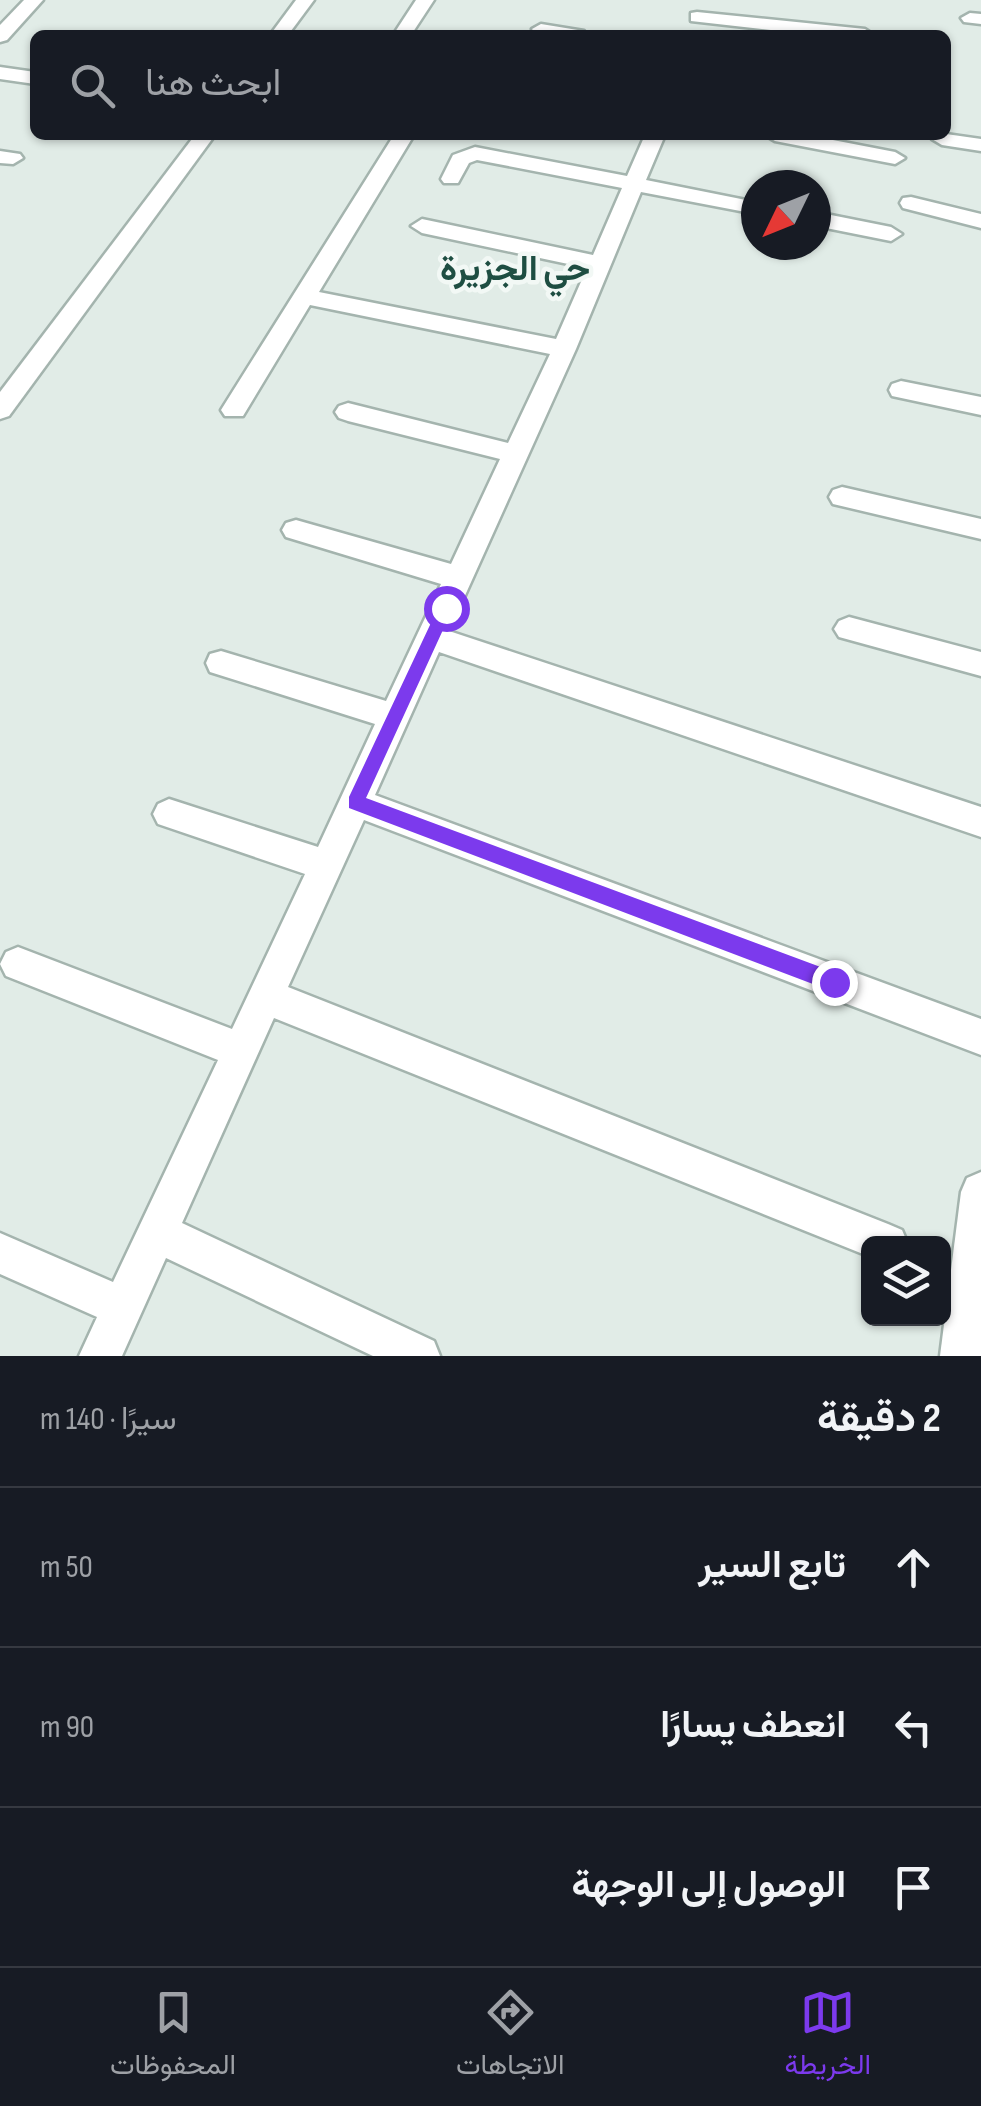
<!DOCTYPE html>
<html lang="ar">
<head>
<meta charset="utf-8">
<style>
  body { margin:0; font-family:"Sofia Sans Condensed",Vazirmatn,sans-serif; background:#242831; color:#f1f3f6; direction:rtl }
  .controls { position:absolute; right:30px; bottom:30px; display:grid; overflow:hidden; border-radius:15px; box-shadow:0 2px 8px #0004 }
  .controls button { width:90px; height:90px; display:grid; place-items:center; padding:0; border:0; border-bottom:2px solid #363941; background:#171b24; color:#f1f3f6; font:50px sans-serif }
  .compass { position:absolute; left:741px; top:170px; width:90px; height:90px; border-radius:50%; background:#171b24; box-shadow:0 2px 8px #0004; rotate:227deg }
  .stop { position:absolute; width:30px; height:30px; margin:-22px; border:8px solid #7c3aed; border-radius:50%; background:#fff }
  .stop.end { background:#7c3aed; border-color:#fff; box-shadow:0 2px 10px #0008 }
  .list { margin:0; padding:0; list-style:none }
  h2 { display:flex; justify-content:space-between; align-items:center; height:130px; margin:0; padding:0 40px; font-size:42px }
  h2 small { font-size:32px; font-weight:400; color:#9ea1a6 }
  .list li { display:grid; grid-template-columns:65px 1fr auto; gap:30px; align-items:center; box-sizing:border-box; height:160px; padding:0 40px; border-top:2px solid #363941 }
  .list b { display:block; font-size:38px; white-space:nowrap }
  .list em { font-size:32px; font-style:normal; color:#9ea1a6 }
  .icon { flex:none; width:55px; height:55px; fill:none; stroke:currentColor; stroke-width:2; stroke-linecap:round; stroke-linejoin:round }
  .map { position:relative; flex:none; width:981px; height:1356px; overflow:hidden; direction:ltr }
  .search { position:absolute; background:#171b24; box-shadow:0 2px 8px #0004; left:30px; right:30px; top:30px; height:110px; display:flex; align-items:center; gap:25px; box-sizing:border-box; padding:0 35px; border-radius:15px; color:#9ea1a6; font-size:38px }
  .sheet { height:610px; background:#171b24 }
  nav { display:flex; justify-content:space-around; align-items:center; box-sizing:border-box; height:140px; border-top:2px solid #363941; background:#171b24; font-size:28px; color:#9ea1a6 }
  nav a { display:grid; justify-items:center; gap:5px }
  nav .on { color:#7c3aed }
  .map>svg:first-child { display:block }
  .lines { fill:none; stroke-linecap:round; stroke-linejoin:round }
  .minor-casing { stroke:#a4b4ae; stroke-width:5 }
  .minor { fill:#fff; fill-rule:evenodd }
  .route { fill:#7c3aed }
  .labels { text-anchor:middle; stroke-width:9; stroke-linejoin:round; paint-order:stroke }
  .far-quarter-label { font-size:35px; font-weight:bold; fill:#1e4e42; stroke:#f2f8f5 }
</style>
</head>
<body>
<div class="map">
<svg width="981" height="1356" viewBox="0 0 981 1356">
  <rect width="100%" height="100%" fill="#e1ece7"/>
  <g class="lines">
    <defs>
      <g id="minor">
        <path d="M24 0H43L7 40 0 42V25Z"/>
        <path d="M296 0H314L288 35H270Z"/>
        <path d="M416 0H434L411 35H393Z"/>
        <path d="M697 12 865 29 874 35H814L691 21V13Z"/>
        <path d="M970 13 981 14V24L964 22 961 18Z"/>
        <path d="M541 24 584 31 586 35 535 33 532 29Z"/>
        <path d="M0 67 35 72V84L0 79Z"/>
        <path d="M946 134 981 139V151L942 145 932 139Z"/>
        <path d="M195 135H215L9 416 0 419V392Z"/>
        <path d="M394 135H414L319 292 556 339 587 268 422 233 411 226 422 219 593 255 622 188 477 160 469 163 458 183H444L441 179 453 155 475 147 627 176 645 135H665L646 180 756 202V214L641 192 576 349 449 631 981 807V837L439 652 375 795 981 1019V1055L364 820 288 987 888 1224 902 1230 908 1244H868V1256L274 1018 182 1223 434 1341 440 1356H373L166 1258 122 1356H79L97 1317 0 1274V1233L113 1282 218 1060 6 976 0 964 6 952 18 947 232 1029 305 874 158 824 153 814 158 804 169 799 318 847 375 724 210 672 206 663 210 654 221 651 386 701 441 584 286 537 282 530 286 523 296 520 451 564 500 459 348 421 339 418 335 412 339 406 348 403 508 443 550 354 310 305 243 416H225L221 410Z"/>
        <path d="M765 135H807L895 152 905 158 895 164 775 141Z"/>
        <path d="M0 151 20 154 23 158 13 164 0 163Z"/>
        <path d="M911 197 981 214V228L903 208 900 203 903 198Z"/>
        <path d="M816 212 891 227 902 234 891 241 816 226Z"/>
        <path d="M901 381 981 397V415L892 396 889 390 892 384Z"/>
        <path d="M842 487 981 519V539L833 504 829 497 833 490Z"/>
        <path d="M849 617 981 652V676L839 637 834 629 839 621Z"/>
        <path d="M981 1172V1356H940L961 1192 967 1178Z"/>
      </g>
    </defs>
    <use href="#minor" class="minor-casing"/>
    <use href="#minor" class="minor"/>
  </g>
  <path class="route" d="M446 601 453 608 366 798 834 972 843 982 841 989 834 992 349 808V797L438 608Z"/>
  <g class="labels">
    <g class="far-quarter-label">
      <text x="515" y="280">حي الجزيرة</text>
    </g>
  </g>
</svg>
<div class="controls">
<button><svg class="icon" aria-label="layers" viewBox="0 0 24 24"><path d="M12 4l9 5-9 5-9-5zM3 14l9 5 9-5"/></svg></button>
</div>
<svg class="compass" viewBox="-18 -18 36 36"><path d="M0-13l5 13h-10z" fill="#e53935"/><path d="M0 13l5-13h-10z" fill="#9ea1a6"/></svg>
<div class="stop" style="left:446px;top:608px"></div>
<div class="stop end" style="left:834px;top:982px"></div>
<div class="search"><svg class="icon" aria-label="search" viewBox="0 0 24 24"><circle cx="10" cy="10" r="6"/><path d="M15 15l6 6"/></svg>ابحث هنا</div>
</div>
<section class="sheet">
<h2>2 دقيقة<small>سيرًا · 140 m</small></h2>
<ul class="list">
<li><svg class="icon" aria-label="ahead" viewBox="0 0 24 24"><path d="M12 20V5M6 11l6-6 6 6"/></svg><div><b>تابع السير</b></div><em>50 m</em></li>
<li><svg class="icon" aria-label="left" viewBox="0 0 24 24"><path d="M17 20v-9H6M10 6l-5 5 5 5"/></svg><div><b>انعطف يسارًا</b></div><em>90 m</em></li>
<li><svg class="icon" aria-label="arrive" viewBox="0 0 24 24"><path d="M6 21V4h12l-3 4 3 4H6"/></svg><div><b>الوصول إلى الوجهة</b></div></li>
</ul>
</section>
<nav>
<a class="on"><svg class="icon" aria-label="map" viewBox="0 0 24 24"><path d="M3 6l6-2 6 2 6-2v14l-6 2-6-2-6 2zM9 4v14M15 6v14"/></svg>الخريطة</a>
<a><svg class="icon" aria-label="directions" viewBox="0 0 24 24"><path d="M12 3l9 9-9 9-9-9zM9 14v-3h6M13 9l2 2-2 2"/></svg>الاتجاهات</a>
<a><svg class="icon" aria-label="saved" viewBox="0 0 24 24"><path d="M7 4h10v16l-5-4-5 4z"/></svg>المحفوظات</a>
</nav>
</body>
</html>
